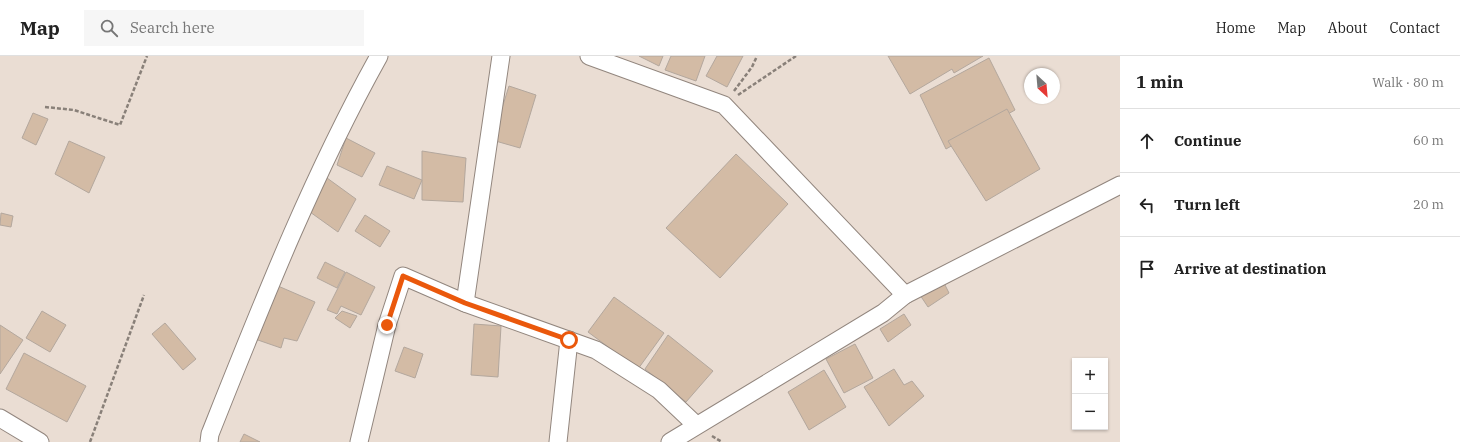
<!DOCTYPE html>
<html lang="en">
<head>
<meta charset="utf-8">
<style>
  body { margin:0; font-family:"IBM Plex Serif",serif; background:#f6f6f6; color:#222 }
  .controls { position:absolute; right:12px; bottom:12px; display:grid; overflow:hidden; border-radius:0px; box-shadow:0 1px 3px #0004 }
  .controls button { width:36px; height:36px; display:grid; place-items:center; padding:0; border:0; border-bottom:1px solid #e0e0e0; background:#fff; color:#222; font:20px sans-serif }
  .compass { position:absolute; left:1024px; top:12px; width:36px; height:36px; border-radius:50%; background:#fff; box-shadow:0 1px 3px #0004; rotate:154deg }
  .stop { position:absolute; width:12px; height:12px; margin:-9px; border:3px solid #ea580c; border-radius:50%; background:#fff }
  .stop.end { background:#ea580c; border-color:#fff; box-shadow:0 1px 4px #0008 }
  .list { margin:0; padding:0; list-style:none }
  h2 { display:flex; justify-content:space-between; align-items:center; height:52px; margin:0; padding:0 16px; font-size:17px }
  h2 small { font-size:13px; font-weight:400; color:#767676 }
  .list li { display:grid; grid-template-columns:26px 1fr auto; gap:12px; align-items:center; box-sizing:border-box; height:64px; padding:0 16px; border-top:1px solid #e0e0e0 }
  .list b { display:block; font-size:15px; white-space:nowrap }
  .list em { font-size:13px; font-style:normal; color:#767676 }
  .icon { flex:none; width:22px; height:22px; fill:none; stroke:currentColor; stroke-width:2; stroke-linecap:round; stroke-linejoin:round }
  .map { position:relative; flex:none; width:1120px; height:386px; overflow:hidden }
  header { display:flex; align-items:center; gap:24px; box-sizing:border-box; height:56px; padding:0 20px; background:#fff; border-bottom:1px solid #e0e0e0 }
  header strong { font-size:19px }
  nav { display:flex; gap:22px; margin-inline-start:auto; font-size:14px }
  .search { width:280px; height:36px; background:#f6f6f6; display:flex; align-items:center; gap:10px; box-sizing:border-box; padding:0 14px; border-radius:0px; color:#767676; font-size:15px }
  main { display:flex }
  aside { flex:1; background:#fff }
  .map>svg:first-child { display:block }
  .building { fill:#d3bba5; stroke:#b3a79d }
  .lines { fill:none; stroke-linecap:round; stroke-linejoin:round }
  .minor-casing { stroke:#92867e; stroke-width:19 }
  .path { stroke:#898079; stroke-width:2.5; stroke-dasharray:4 2; stroke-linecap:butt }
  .minor { stroke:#fff; stroke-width:17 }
  .route { stroke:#ea580c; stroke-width:5 }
</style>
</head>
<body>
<header>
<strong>Map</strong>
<div class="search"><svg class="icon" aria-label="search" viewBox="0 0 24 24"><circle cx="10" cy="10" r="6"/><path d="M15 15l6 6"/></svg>Search here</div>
<nav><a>Home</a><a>Map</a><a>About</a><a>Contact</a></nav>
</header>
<main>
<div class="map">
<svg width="1120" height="386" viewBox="0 0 1120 386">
  <rect width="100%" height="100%" fill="#eaddd3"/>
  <g class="building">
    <path d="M639 0H663L659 10Z"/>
    <path d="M671 0H705L696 25 665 14Z"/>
    <path d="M717 0H743L727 31 706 20Z"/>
    <path d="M888 0H983L954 17 952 13 910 38Z"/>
    <path d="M989 2 1015 54 946 93 920 39Z"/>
    <path d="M509 30 536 39 520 92 492 84Z"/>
    <path d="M1007 53 1040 113 986 145 948 85Z"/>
    <path d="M33 57 48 63 36 89 22 82Z"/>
    <path d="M346 82 375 97 362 121 337 109Z"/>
    <path d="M69 85 105 101 89 137 55 118Z"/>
    <path d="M422 95 466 102 463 146 422 144Z"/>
    <path d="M736 98 788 148 720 222 666 172Z"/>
    <path d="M387 110 422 124 414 143 379 129Z"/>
    <path d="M327 122 356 143 338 176 310 156Z"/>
    <path d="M1 157 13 160 11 171 0 169Z"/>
    <path d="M365 159 390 175 380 191 355 175Z"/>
    <path d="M325 206 345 216 337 232 317 222Z"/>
    <path d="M346 216 375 231 361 259 341 250 337 258 327 254Z"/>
    <path d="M944 227 949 237 928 251 920 239Z"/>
    <path d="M278 230 315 246 297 285 284 282 281 292 255 283Z"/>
    <path d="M614 241 664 277 638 313 588 276Z"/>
    <path d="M42 255 66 269 50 296 26 282Z"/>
    <path d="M342 255 357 260 350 272 335 262Z"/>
    <path d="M904 258 911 269 888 286 880 273Z"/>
    <path d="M165 267 196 303 183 314 152 278Z"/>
    <path d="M474 268 501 270 498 321 471 319Z"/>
    <path d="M0 269 23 284 0 318Z"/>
    <path d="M668 279 713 315 686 346 645 313Z"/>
    <path d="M855 288 873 322 844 337 826 303Z"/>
    <path d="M404 291 423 298 415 322 395 315Z"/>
    <path d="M24 297 86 330 67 366 6 333Z"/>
    <path d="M894 313 904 329 912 325 924 340 889 370 864 331Z"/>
    <path d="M824 314 846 351 809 374 788 336Z"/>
    <path d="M244 378 260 386H240Z"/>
  </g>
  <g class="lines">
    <defs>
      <g id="minor">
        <path d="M589 0 724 49 905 239"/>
        <path d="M465 247 501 0"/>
        <path d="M0 362 40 386"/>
        <path d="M209 386 210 378C261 250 312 120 379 0"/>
        <path d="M359 386 387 269 403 220 465 247 596 294 659 334 696 369"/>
        <path d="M558 386 569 284"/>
        <path d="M670 386 883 257 905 239 1120 129"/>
      </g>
    </defs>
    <use href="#minor" class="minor-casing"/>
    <g class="path">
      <path d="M734 35 752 11 757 0"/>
      <path d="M738 39 796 0"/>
      <path d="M45 51 74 54 120 69 147 0"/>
      <path d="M712 380 722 386"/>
      <path d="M90 386 144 239"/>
    </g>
    <use href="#minor" class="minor"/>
  </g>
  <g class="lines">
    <path class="route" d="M387 269 403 220 465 247 569 284"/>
  </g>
</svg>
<div class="controls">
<button>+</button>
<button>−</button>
</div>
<svg class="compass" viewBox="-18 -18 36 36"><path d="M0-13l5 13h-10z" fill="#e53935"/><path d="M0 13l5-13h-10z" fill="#767676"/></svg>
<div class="stop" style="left:569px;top:284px"></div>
<div class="stop end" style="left:387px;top:269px"></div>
</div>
<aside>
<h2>1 min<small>Walk · 80 m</small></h2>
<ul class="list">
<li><svg class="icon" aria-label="ahead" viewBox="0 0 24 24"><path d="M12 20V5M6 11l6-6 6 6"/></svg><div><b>Continue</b></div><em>60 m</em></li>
<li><svg class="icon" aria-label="left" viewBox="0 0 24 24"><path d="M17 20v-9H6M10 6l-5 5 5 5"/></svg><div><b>Turn left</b></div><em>20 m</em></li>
<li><svg class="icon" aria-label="arrive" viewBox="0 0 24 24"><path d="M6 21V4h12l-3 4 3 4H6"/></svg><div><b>Arrive at destination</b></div></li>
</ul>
</aside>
</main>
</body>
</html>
